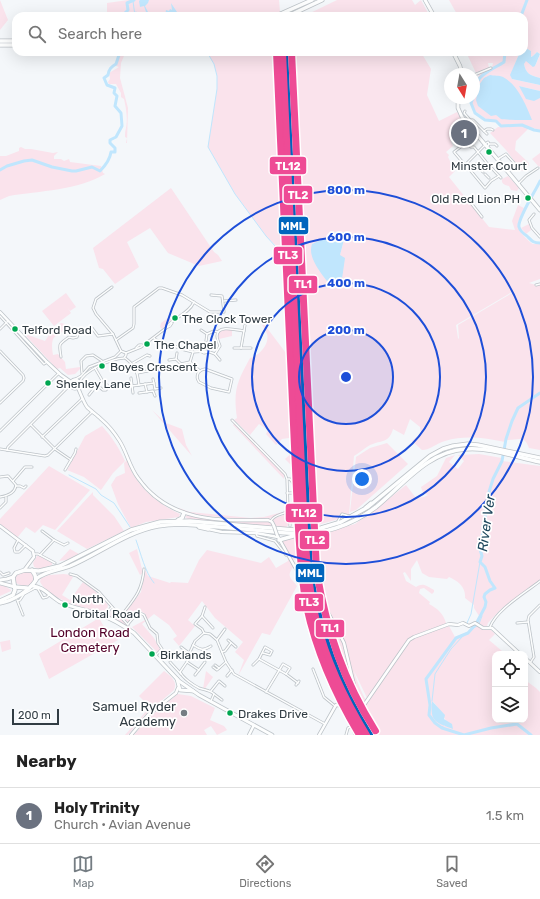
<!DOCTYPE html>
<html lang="en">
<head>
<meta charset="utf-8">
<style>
  body { margin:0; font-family:Rubik,sans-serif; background:#f6f6f6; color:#222 }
  .controls { position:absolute; right:12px; bottom:12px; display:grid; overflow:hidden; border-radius:8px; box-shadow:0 4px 16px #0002 }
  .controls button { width:36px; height:36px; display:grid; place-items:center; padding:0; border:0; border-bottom:1px solid #e0e0e0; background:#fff; color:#222; font:20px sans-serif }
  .compass { position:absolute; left:444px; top:68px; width:36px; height:36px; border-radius:50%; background:#fff; box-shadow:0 4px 16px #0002; rotate:169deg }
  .scale { position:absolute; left:12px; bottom:10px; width:47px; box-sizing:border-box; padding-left:4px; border:2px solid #313c43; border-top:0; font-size:11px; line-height:14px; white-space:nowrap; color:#313c43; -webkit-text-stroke:3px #fff; paint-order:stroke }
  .you { position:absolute; left:362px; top:479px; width:14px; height:14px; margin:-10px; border:3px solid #fff; border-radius:50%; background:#1a73e8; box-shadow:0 0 0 6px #1a73e833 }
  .badge { display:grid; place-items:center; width:26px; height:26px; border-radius:50%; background:#757d83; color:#fff; font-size:13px; font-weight:700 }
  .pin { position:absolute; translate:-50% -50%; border:2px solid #fff; box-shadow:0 1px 4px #0006 }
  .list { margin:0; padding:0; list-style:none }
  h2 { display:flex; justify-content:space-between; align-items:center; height:52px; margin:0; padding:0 16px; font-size:17px }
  h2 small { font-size:13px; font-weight:400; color:#767676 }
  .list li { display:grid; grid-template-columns:26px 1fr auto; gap:12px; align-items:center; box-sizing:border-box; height:56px; padding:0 16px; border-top:1px solid #e0e0e0 }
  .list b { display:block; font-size:15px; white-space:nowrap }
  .list p { margin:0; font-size:13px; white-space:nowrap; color:#767676 }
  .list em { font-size:13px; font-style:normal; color:#767676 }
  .icon { flex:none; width:22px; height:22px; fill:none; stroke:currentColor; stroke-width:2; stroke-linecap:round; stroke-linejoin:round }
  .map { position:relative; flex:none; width:540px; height:735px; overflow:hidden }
  .search { position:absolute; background:#fff; box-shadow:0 4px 16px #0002; left:12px; right:12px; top:12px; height:44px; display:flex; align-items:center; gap:10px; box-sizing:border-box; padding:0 14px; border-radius:12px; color:#767676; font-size:15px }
  .sheet { height:108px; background:#fff }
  nav { display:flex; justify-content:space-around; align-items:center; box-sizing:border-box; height:56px; border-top:1px solid #e0e0e0; background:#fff; font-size:11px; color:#767676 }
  nav a { display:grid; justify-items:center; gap:2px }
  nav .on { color:#757d83 }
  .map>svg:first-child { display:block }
  .green { fill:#fae3ec; fill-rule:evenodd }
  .water { fill:#c0e6fd }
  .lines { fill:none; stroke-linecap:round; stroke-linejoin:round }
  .stream { stroke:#c0e6fd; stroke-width:1 }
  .river { stroke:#c0e6fd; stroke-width:3 }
  .street-casing { stroke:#bdc3c8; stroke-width:3 }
  .secondary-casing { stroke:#bdc3c8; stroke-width:4 }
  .primary-casing { stroke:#bdc3c8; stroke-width:4.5 }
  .highway-casing { stroke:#bdc3c8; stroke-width:5 }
  .street { stroke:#fdfefe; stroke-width:1.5 }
  .secondary { stroke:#fdfefe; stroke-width:2.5 }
  .primary { stroke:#fdfefe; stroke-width:3 }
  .highway { stroke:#fdfefe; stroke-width:3.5 }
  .secondary-bridge-casing { stroke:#bdc3c8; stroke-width:4; stroke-linecap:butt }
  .secondary-bridge { stroke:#fdfefe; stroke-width:2.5 }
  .rail-1-casing { stroke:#fff; stroke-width:9 }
  .rail-2-casing { stroke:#fff; stroke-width:9 }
  .rail-3-casing { stroke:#fff; stroke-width:9 }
  .rail-4-casing { stroke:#fff; stroke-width:9 }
  .rail-5-casing { stroke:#fff; stroke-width:9 }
  .rail-6-casing { stroke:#fff; stroke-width:9 }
  .rail-1 { stroke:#0065bd; stroke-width:6 }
  .rail-2 { stroke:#ee4b95; stroke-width:6 }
  .rail-3 { stroke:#ee4b95; stroke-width:6 }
  .rail-4 { stroke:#ee4b95; stroke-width:6 }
  .rail-5 { stroke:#ee4b95; stroke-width:6 }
  .rail-6 { stroke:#ee4b95; stroke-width:6 }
  .ring { fill:none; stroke:#1d4ed8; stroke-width:2 }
  .bus-dot { fill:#00a651; stroke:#fff; stroke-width:1.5 }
  .poi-dot { fill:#757d83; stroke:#fff; stroke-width:1.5 }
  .labels { text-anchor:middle; stroke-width:3.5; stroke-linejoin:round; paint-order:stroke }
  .bus-label { font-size:12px; fill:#313c43; stroke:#fff; text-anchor:start }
  .park-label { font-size:13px; fill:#520029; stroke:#fff }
  .poi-label { font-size:13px; fill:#313c43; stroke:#fff; text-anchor:end }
  .water-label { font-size:14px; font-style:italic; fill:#1d465c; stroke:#fff }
  .centre { fill:#1d4ed8; stroke:#fff; stroke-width:2 }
  .ring-label { font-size:12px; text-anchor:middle; font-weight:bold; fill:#1d4ed8; stroke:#fff; stroke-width:3.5; stroke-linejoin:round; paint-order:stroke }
  .line-badge { stroke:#fff; stroke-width:1.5 }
  .badge-label { font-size:11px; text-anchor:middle; font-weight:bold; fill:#fff }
</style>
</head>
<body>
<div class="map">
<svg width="540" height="735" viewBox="0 0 540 735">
  <rect width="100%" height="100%" fill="#f4f7fa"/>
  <g class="green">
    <path d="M0 0 8 20 0 30Z"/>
    <path d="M128 0H279L280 12 267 16H107V3Z"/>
    <path d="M337 0H412L415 5 421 0 428 13 422 16H304Z"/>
    <path d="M449 0H540V54L537 52 533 56 530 57 531 51 524 47V16H458Z"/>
    <path d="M120 52H123L124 56 121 63 120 78 128 108 127 143H126L127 138 125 137C125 133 125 132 126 128 128 119 126 108 124 99L121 97V93L116 84H109L108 82 110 79 109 73 119 67 116 66Z"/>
    <path d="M207 52H279L289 250 288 257 266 236 235 194 208 147 217 89V76L214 64Z"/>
    <path d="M287 52H423L422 54 431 69 427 95 439 121 457 112 467 125 450 139 453 146 446 152 449 155 448 157 455 171 449 177 489 227 515 230 512 221 518 205 524 208C523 213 519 218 518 223 516 229 528 241 533 244 535 244 538 244 540 244V279L529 283 536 285 540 284V450L529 448C524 434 517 441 506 440L505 442C484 438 466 435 445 441 437 443 430 450 422 450L412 441 421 433 420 427 410 419 404 435 393 429C389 443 382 440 370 445 365 448 359 453 354 456L349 515 343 513 340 514 339 519 314 526H308L301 376V329L298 328 290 143H292ZM346 232 340 255 312 244ZM512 292V293L458 325 459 339 458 338 456 325Z"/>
    <path d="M466 52H520L511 74 512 79 540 85V91L519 86 536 99 540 98V130L519 124 501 126 496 121 486 119 475 111 472 105V98H474L476 81 479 75 478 74 492 67 493 63H488L489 68 476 73ZM496 114 532 120C529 120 504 119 501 118 499 118 498 116 496 114Z"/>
    <path d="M540 55V78C530 75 526 74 524 64L526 60 533 66H535Z"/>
    <path d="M519 125 529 128 516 141 515 150 529 163V165L522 171 506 150 490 133 498 127H502Z"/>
    <path d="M21 147 25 149H31L53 153 58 152 54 156V159H61L64 161 69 159 70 162 101 166 103 173 105 174C79 190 39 191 9 196L0 200V156H6L19 151V148Z"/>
    <path d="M540 153V166L539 167 532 159Z"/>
    <path d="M508 176 519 188 517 191 511 190 509 186C505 185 501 184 502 179Z"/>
    <path d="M171 188 214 252 218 255 222 261 199 266 168 253 150 228 127 242 139 267 115 284 103 269 99 268 93 248Z"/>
    <path d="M529 224 531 230 526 234 521 228Z"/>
    <path d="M66 293 76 307 70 311 67 307 71 313 54 326 42 311Z"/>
    <path d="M168 318 172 319V321L162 329 160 327 161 323Z"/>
    <path d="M61 323 65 324 66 326C60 340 49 329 53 355L58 354 65 362 66 369 80 367V369L75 374 68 375 60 368 57 369 26 336 28 335 45 341 53 329Z"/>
    <path d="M264 324 295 365 301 468 297 471 285 459 298 447 296 437 282 439 276 445 266 434 268 430 259 424 250 435 234 420 237 418C233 390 237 382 250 358 259 356 270 344 267 334 266 331 264 328 262 325Z"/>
    <path d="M225 329 232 330V336L219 339 218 335 220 331Z"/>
    <path d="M152 410 166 423 182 429 186 445 192 456Z"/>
    <path d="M235 423 284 474V479L233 425Z"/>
    <path d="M102 426C112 437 119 448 125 461L113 473 101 490 84 477 67 470 85 436Z"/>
    <path d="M387 443 408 464 356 510 350 512 356 457 370 448Z"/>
    <path d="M479 454 502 458V461L540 466V580L501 609 488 623 487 626C483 628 479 624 475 622L479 616 474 608V605L465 598C466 587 458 581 449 577L447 579 429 577 422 573 417 560 411 569V581L405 572 403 573 406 581 416 587C423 582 427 586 434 590V592L432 594 424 588 420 589 419 593 430 602 429 604C438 609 443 613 446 623L445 625 428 631 426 630 425 634 449 626 455 637 467 632 476 625 490 629 495 634 489 640 502 651 500 654H495V720H525V680L536 688 540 692V735H372L365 723 367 720 361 716 354 708 363 707 369 702 354 671C355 676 363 697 367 701L363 705 353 706 342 684 350 679 337 636 320 611 317 599 314 595 315 589 313 587 311 542 308 537 355 524 376 509 406 485 416 498 424 497 428 495 423 493 421 487 437 476 446 458 455 455 449 462 458 469 464 461 458 455ZM320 594 348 635 353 666 348 635ZM432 701C438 705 445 721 451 727 437 726 431 714 432 701Z"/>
    <path d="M127 460C135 486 157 503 180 514L179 517 146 522 131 528 118 504 111 485 116 477 125 473 124 463Z"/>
    <path d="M49 466 90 490 55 530 43 525 35 533 26 527 17 538 0 524V519Z"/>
    <path d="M93 492V495L114 516 124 531 87 549 57 531Z"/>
    <path d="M179 508 190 512 251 518 264 517 286 511 269 519H242L207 516 192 514 178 509Z"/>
    <path d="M286 514 289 516 290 522 286 528 276 527 273 519Z"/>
    <path d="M187 515 197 517 269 522 272 524 273 527 188 519 185 517Z"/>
    <path d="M300 535 303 536 304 548 297 559 293 560 283 544V541Z"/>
    <path d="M70 549 79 554 67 560 59 561Z"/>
    <path d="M137 549 143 573 140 575 129 553Z"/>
    <path d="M207 550 261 563 269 557 276 568 288 561V558L294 566C286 576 290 577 297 586L270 635 262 633 238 676 244 660 235 652 243 642 215 618 202 601 188 620 195 626 179 646 173 639 177 636 169 625 154 614 142 624 154 638 160 649 162 652 159 654 132 627 145 620 147 618 145 614 141 611H138L128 622 122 616 141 592 145 571H146L148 576 170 583 171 582 188 583 199 560Z"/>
    <path d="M39 555 52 563V565L39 569 34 567 33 563 37 556Z"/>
    <path d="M24 572C30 572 32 572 35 577L30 585 22 586 16 583 15 578 18 574Z"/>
    <path d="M64 574 71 575 73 577 62 595 70 600 83 582 94 590 108 605 107 610 104 613C84 608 50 600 40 582L41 578 49 575Z"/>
    <path d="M0 585 5 586 11 590V591L0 596Z"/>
    <path d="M111 610H114L133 630 110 617Z"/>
    <path d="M99 618 107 632 118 640 49 679 39 654Z"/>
    <path d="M10 640 11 649 2 652 0 642Z"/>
    <path d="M164 671C171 676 178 682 174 690L144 716 128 735H125L150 707 139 696Z"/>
    <path d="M206 671 213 677 204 690 203 689Z"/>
    <path d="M178 694 191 696 215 708 210 720 224 726 227 730 217 735 211 726 204 730 207 735H134L148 718Z"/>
  </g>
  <g class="water">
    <path d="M140 0H149L148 3 145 6 148 12 156 16 147 15 144 6 140 7 139 1Z"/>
    <path d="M171 3 177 12V14L165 16 166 10 169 11 170 9 172 10Z"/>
    <path d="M524 47 531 51V57L533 56 537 52 540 54 535 66 533 67 526 61 524 64C526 74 530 75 540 78V85L512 79 510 75 520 52H524Z"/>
    <path d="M490 75C494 76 499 75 503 77 518 85 526 105 532 120 529 120 504 120 501 119 499 118 498 116 496 115L491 116 478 106 476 100 479 85 484 78Z"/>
    <path d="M519 86 540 91V98L534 101 526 99Z"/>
    <path d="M335 232H346L340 255 345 258 342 279 334 285H330C322 274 307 258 312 244L323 239Z"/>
    <path d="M432 701 445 715 444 719 452 724 453 729C435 722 430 722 432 701Z"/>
  </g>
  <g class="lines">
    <g class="stream">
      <path d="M133 1 135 16"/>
      <path d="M136 12 143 16"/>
      <path d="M207 52 214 64 217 76V89L208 147 235 194 266 236 277 248"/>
      <path d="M69 475 96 489 101 495 114 503 130 527"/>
      <path d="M136 540C141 554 145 572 154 583"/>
      <path d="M467 623 471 614 480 562"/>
      <path d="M479 624 482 616"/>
      <path d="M432 701 435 674 440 666 451 649 463 636 478 625"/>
      <path d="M442 728 443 726"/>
    </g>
    <g class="river">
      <path d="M122 16 128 10 127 3 134 0"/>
      <path d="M521 16 527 0"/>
      <path d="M474 95C476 91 476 86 477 82 481 73 495 68 504 62L505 52"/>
      <path d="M473 98 471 103 475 113 485 120 496 121 501 126 522 125 534 130 540 131"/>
      <path d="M0 170 7 166 24 161 32 160 52 167 72 171H76L92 167 100 171C106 165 110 159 111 152H115V148L110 143V140L116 137 122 126 121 113 115 106 117 96 114 93 115 88 107 85 104 78 108 75C109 69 111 67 116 64L120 52"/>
      <path d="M540 181C536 190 517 220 519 227 520 231 524 234 527 236 532 241 533 243 540 243"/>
      <path d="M531 735 517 724 491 728 464 735 442 728 435 723 429 715 430 705 426 679 456 638 468 633 476 624 485 607 486 602 484 597 485 594 490 590 495 588 490 581 485 567 480 562 482 556 480 549 489 492 493 479 502 461 506 439 512 421 518 408 540 393"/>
    </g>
    <defs>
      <g id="street">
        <path d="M474 75 491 68"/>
        <path d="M465 111 464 113 470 120H473L487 134"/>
        <path d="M484 131 487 129H491L493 130"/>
        <path d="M464 139 471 147H474L486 162 501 178"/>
        <path d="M485 144 488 142 489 144 487 147"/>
        <path d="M489 144H495L497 146"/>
        <path d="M498 159 506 154 515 164"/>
        <path d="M468 163 470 166V170L485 188 491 181 499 176"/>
        <path d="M476 164 478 166"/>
        <path d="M465 165 454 152 467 142"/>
        <path d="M463 167 484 146"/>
        <path d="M479 168 483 172"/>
        <path d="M485 174 489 178"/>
        <path d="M518 184 526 176 538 168"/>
        <path d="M471 203 482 217"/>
        <path d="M534 214 529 220 532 228 540 237"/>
        <path d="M536 285 540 284"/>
        <path d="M112 287 96 299 93 308 96 314 113 334 121 351"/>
        <path d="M224 301 236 300"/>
        <path d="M0 316 44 364 47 362"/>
        <path d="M166 328C173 317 188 315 194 302"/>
        <path d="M0 329 8 321"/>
        <path d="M201 330 207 334 206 341"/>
        <path d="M207 334 214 331 218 332"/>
        <path d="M154 338 156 340 177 347 179 346 183 349"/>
        <path d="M116 340 133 328 134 324V307L159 288H162L182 295 210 312H224L222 296 211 295"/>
        <path d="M177 347 181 349 193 352 207 351 215 354 220 360"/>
        <path d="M136 348 139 345H142"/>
        <path d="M234 348H251"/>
        <path d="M241 348 245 325"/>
        <path d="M0 351 23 375 24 378 23 381 0 403"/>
        <path d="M193 352 190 362 200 371"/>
        <path d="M202 352 204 353 209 352"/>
        <path d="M126 353 141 347 166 328 170 326 172 323"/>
        <path d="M215 354 220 346C219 343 217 339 217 336 217 324 237 330 244 331"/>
        <path d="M61 357C59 343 58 345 69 337L73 338 77 337 79 331 92 328 98 336 113 334"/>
        <path d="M125 358C137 367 137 371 139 385"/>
        <path d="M176 359 181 364 190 362"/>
        <path d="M169 360 176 359 177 353"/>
        <path d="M133 363 147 355 150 356"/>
        <path d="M95 368 102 380 108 386 106 390H103L97 385 102 380"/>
        <path d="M205 369 232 379 229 392 211 388 199 382C195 376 198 370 205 369Z"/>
        <path d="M82 373 81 361 86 356 93 355 102 361"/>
        <path d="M137 373 153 370"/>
        <path d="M131 378 133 393"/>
        <path d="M153 379 155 389 161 388"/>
        <path d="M74 380 81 376 89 367 115 357 121 351 126 353"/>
        <path d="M79 383C84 370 111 359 124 358L126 355V353"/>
        <path d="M145 384 147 392"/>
        <path d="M132 386 154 383"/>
        <path d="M139 393 153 391 155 396"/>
        <path d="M89 395 97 385"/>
        <path d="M232 420 285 474 287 479 288 511C283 515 274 514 271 521"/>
        <path d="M31 425 55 449 71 460"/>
        <path d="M0 431 59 373"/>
        <path d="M42 437 82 399"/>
        <path d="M0 449 45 456 48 455 92 412"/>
        <path d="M7 450 8 447 71 384"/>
        <path d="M65 470 75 453 76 449"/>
        <path d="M0 477 8 476 16 485C15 493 7 496 0 497"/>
        <path d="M288 479H290L299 491 300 526"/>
        <path d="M13 481 25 467H32"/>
        <path d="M16 486H20L24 488 26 486"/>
        <path d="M287 493H299"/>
        <path d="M365 507 371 502"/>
        <path d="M0 508 6 502V497"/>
        <path d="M288 511 290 515V526"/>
        <path d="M338 521 342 514 349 516"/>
        <path d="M42 531 54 540"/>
        <path d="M256 533 257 536 275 541 286 555H289"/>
        <path d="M18 540 14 548 15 552H19L26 545"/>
        <path d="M34 554H38L55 563"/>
        <path d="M40 555 54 540 64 545 68 543"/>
        <path d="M0 572 3 575 9 573"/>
        <path d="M70 574 77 576 99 592 128 625"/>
        <path d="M17 600 23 615"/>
        <path d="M18 601 20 600 24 594 35 588 38 589 43 598 47 597 49 595"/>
        <path d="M121 616C134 599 142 592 144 569"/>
        <path d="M202 616 205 607"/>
        <path d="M107 617 109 610 112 607"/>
        <path d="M517 623 528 622"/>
        <path d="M128 624 138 612 144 615 150 628 157 634 158 643 162 649 156 655"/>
        <path d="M490 627C497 609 525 593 540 581"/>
        <path d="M204 633 202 629 195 624 202 616 213 628"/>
        <path d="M217 640 225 629"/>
        <path d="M228 640 236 647"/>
        <path d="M193 645C201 650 203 651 211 646"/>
        <path d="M181 647 194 657"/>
        <path d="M222 652 225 651 231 643"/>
        <path d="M259 659 286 674 298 683"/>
        <path d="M170 662 181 674"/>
        <path d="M187 662 199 670"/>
        <path d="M530 663 534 657 528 620 529 616 540 605"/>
        <path d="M215 665 219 668"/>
        <path d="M253 665 259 659 265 647 272 651 270 655 263 653"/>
        <path d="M213 667 217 670 226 662"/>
        <path d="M313 669 324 697 335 706"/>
        <path d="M195 675 205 662"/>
        <path d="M227 676 232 670"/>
        <path d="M296 685 299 681"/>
        <path d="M211 691 219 681 225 686"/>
        <path d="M266 692 283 664 290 668 286 674"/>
        <path d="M214 694 222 700"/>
        <path d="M211 701 214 694C210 690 204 690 199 688 193 685 183 678 180 672L189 659V654L195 641 204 633 210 634 217 640 226 662 234 674 325 724"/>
        <path d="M345 706 355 735"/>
        <path d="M346 735 348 728 353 726"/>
      </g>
      <g id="secondary">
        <path d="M0 312 47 362 61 375 71 382"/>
        <circle cx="75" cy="384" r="4.5"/>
        <path d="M78 388C81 394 83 401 87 407 91 411 97 415 101 419 108 425 114 432 119 440 127 452 129 466 138 478 169 522 218 521 268 520L272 522 274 526"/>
        <path d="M0 526 33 551 34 557 25 569"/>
        <path d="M208 529 222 532 256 533 278 537"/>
        <path d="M277 535 305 585 314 590 319 596 338 631 344 643 359 706"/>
        <path d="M525 658 540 672"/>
        <path d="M131 735 148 715 176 693 178 688"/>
        <path d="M249 735 254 725"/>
        <path d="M319 735 336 705 354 707 364 705 409 640 414 637 449 624 458 625 463 623 469 626 475 623 483 628H492L520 654"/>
      </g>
      <g id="primary">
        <path d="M425 0 434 16"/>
        <path d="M453 52 460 66 462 74"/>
        <path d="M458 98V108L462 117 540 210"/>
        <path d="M0 580 7 579 13 577"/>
        <path d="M0 583 15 587"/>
        <path d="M31 586C42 585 51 597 60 602 73 608 88 610 101 615 113 619 124 626 134 633L179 681 199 695 272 735"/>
        <path d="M177 679 180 690 193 691"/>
      </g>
      <g id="highway">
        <path d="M276 16 312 0"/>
        <path d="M288 16 322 0"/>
        <path d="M0 41H16"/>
        <path d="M0 45H16"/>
        <path d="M178 520 182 518 184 513"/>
        <path d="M199 527 208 529"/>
        <path d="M279 540 297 535"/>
        <path d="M36 579C45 571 60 570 70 566 100 553 126 532 158 526 170 524 182 524 195 525 215 527 235 528 255 530 282 533 310 537 336 528 351 523 364 516 376 507 403 485 428 451 466 449 490 447 516 457 540 462"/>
        <path d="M15 587 27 588"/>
        <path d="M0 601 13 595 15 590 13 577 16 573 25 570 39 571 60 566 131 530 160 522 190 521 295 530 321 528 341 522 368 507 430 456 443 449 453 446 468 444 478 445 540 458"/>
        <path d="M0 603C13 601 29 591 36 580L35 575 32 570"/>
      </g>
    </defs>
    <use href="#street" class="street-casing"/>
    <use href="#secondary" class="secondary-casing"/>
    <use href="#primary" class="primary-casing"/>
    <use href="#highway" class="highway-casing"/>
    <use href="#street" class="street"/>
    <use href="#secondary" class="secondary"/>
    <use href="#primary" class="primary"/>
    <use href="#highway" class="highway"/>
    <defs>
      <path id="secondary-bridge" d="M274 526 277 535"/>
    </defs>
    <use href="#secondary-bridge" class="secondary-bridge-casing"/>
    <use href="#secondary-bridge" class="secondary-bridge"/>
    <defs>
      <path id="rail-1" d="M285 52 310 572C320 632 337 683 370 735"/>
      <path id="rail-2" d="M278 52 303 573C313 631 330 685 362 735"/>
      <path id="rail-3" d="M291 52 316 571C326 630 342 681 375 731"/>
      <path id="rail-4" d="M292 52 317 571C327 630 344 680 376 731"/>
      <path id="rail-5" d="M283 52 304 511C306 548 308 585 317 621 327 661 345 699 367 735"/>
      <path id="rail-6" d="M276 52 297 512C299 543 300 575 306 606 316 652 335 695 359 735"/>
    </defs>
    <use href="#rail-1" class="rail-1-casing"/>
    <use href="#rail-2" class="rail-2-casing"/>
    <use href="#rail-3" class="rail-3-casing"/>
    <use href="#rail-4" class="rail-4-casing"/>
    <use href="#rail-5" class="rail-5-casing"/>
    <use href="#rail-6" class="rail-6-casing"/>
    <use href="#rail-1" class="rail-1"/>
    <use href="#rail-2" class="rail-2"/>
    <use href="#rail-3" class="rail-3"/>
    <use href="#rail-4" class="rail-4"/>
    <use href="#rail-5" class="rail-5"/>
    <use href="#rail-6" class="rail-6"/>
  </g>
  <circle cx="346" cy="377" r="47" fill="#1d4ed8" fill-opacity=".12"/>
  <g class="ring">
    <circle cx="346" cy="377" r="47"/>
    <circle cx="346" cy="377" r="94"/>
    <circle cx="346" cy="377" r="140"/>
    <circle cx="346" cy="377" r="187"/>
  </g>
  <g class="bus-dot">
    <circle cx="489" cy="152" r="3.5"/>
    <circle cx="528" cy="198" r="3.5"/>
    <circle cx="175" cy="318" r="3.5"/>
    <circle cx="15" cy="329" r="3.5"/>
    <circle cx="147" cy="344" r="3.5"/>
    <circle cx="102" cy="366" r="3.5"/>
    <circle cx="48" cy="383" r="3.5"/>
    <circle cx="65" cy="605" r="3.5"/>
    <circle cx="152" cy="654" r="3.5"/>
    <circle cx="230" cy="713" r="3.5"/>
  </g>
  <circle class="poi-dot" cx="184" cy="713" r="4"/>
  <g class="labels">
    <g class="bus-label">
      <text x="489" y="170" text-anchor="middle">Minster Court</text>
      <text x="520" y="203" text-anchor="end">Old Red Lion PH</text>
      <text x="182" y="323">The Clock Tower</text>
      <text x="22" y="334">Telford Road</text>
      <text x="154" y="349">The Chapel</text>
      <text x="110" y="371">Boyes Crescent</text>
      <text x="56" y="388">Shenley Lane</text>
      <text x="72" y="603">North<tspan x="72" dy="15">Orbital Road</tspan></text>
      <text x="160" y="659">Birklands</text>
      <text x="238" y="718">Drakes Drive</text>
    </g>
    <g class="park-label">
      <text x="90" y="637">London Road<tspan x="90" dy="15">Cemetery</tspan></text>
    </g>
    <g class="poi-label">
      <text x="176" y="711">Samuel Ryder<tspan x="176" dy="15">Academy</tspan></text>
    </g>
    <g class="water-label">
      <text transform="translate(486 523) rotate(-82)" y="5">River Ver</text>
    </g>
  </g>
  <circle cx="346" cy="377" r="6" class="centre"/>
  <g class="ring-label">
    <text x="346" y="194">800 m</text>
    <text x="346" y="241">600 m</text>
    <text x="346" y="287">400 m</text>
    <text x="346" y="334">200 m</text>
  </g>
  <g class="line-badge">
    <rect x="269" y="156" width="38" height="19" rx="4" fill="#ee4b95"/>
    <rect x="283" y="185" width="30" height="19" rx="4" fill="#ee4b95"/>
    <rect x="278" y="216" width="31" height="19" rx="4" fill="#0065bd"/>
    <rect x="273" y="246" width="30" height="19" rx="4" fill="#ee4b95"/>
    <rect x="288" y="275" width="30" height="19" rx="4" fill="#ee4b95"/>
    <rect x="285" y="503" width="38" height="20" rx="4" fill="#ee4b95"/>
    <rect x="299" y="530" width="31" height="20" rx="4" fill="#ee4b95"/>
    <rect x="295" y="563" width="30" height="20" rx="4" fill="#0065bd"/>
    <rect x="294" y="593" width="30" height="19" rx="4" fill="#ee4b95"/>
    <rect x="315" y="619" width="30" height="19" rx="4" fill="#ee4b95"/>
  </g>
  <g class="badge-label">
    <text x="288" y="170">TL12</text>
    <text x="298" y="199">TL2</text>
    <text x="293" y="230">MML</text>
    <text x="288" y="259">TL3</text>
    <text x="303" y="288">TL1</text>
    <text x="304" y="517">TL12</text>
    <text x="315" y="544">TL2</text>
    <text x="310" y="577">MML</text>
    <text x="309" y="606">TL3</text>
    <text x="330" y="632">TL1</text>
  </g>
</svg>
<div class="controls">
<button><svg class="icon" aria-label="locate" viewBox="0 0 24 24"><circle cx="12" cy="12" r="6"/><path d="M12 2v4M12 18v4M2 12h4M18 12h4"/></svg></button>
<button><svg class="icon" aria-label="layers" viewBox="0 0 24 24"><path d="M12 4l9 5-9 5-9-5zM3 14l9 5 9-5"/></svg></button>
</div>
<svg class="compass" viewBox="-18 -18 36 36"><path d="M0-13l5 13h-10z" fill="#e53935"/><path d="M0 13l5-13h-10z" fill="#767676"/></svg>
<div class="scale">200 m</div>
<div class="you"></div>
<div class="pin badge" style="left:464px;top:133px;background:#6b7280">1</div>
<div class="search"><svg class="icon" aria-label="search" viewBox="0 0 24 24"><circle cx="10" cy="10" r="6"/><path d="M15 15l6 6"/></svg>Search here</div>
</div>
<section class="sheet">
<h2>Nearby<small></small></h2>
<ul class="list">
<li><span class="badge" style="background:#6b7280">1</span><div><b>Holy Trinity</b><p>Church · Avian Avenue</p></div><em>1.5 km</em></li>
</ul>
</section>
<nav>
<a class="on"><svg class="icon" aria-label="map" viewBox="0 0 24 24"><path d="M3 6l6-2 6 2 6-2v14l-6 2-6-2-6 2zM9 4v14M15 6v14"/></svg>Map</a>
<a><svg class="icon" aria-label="directions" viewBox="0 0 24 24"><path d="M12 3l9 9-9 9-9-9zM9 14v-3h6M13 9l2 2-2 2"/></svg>Directions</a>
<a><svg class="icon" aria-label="saved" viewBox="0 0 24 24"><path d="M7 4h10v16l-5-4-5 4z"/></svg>Saved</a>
</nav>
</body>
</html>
